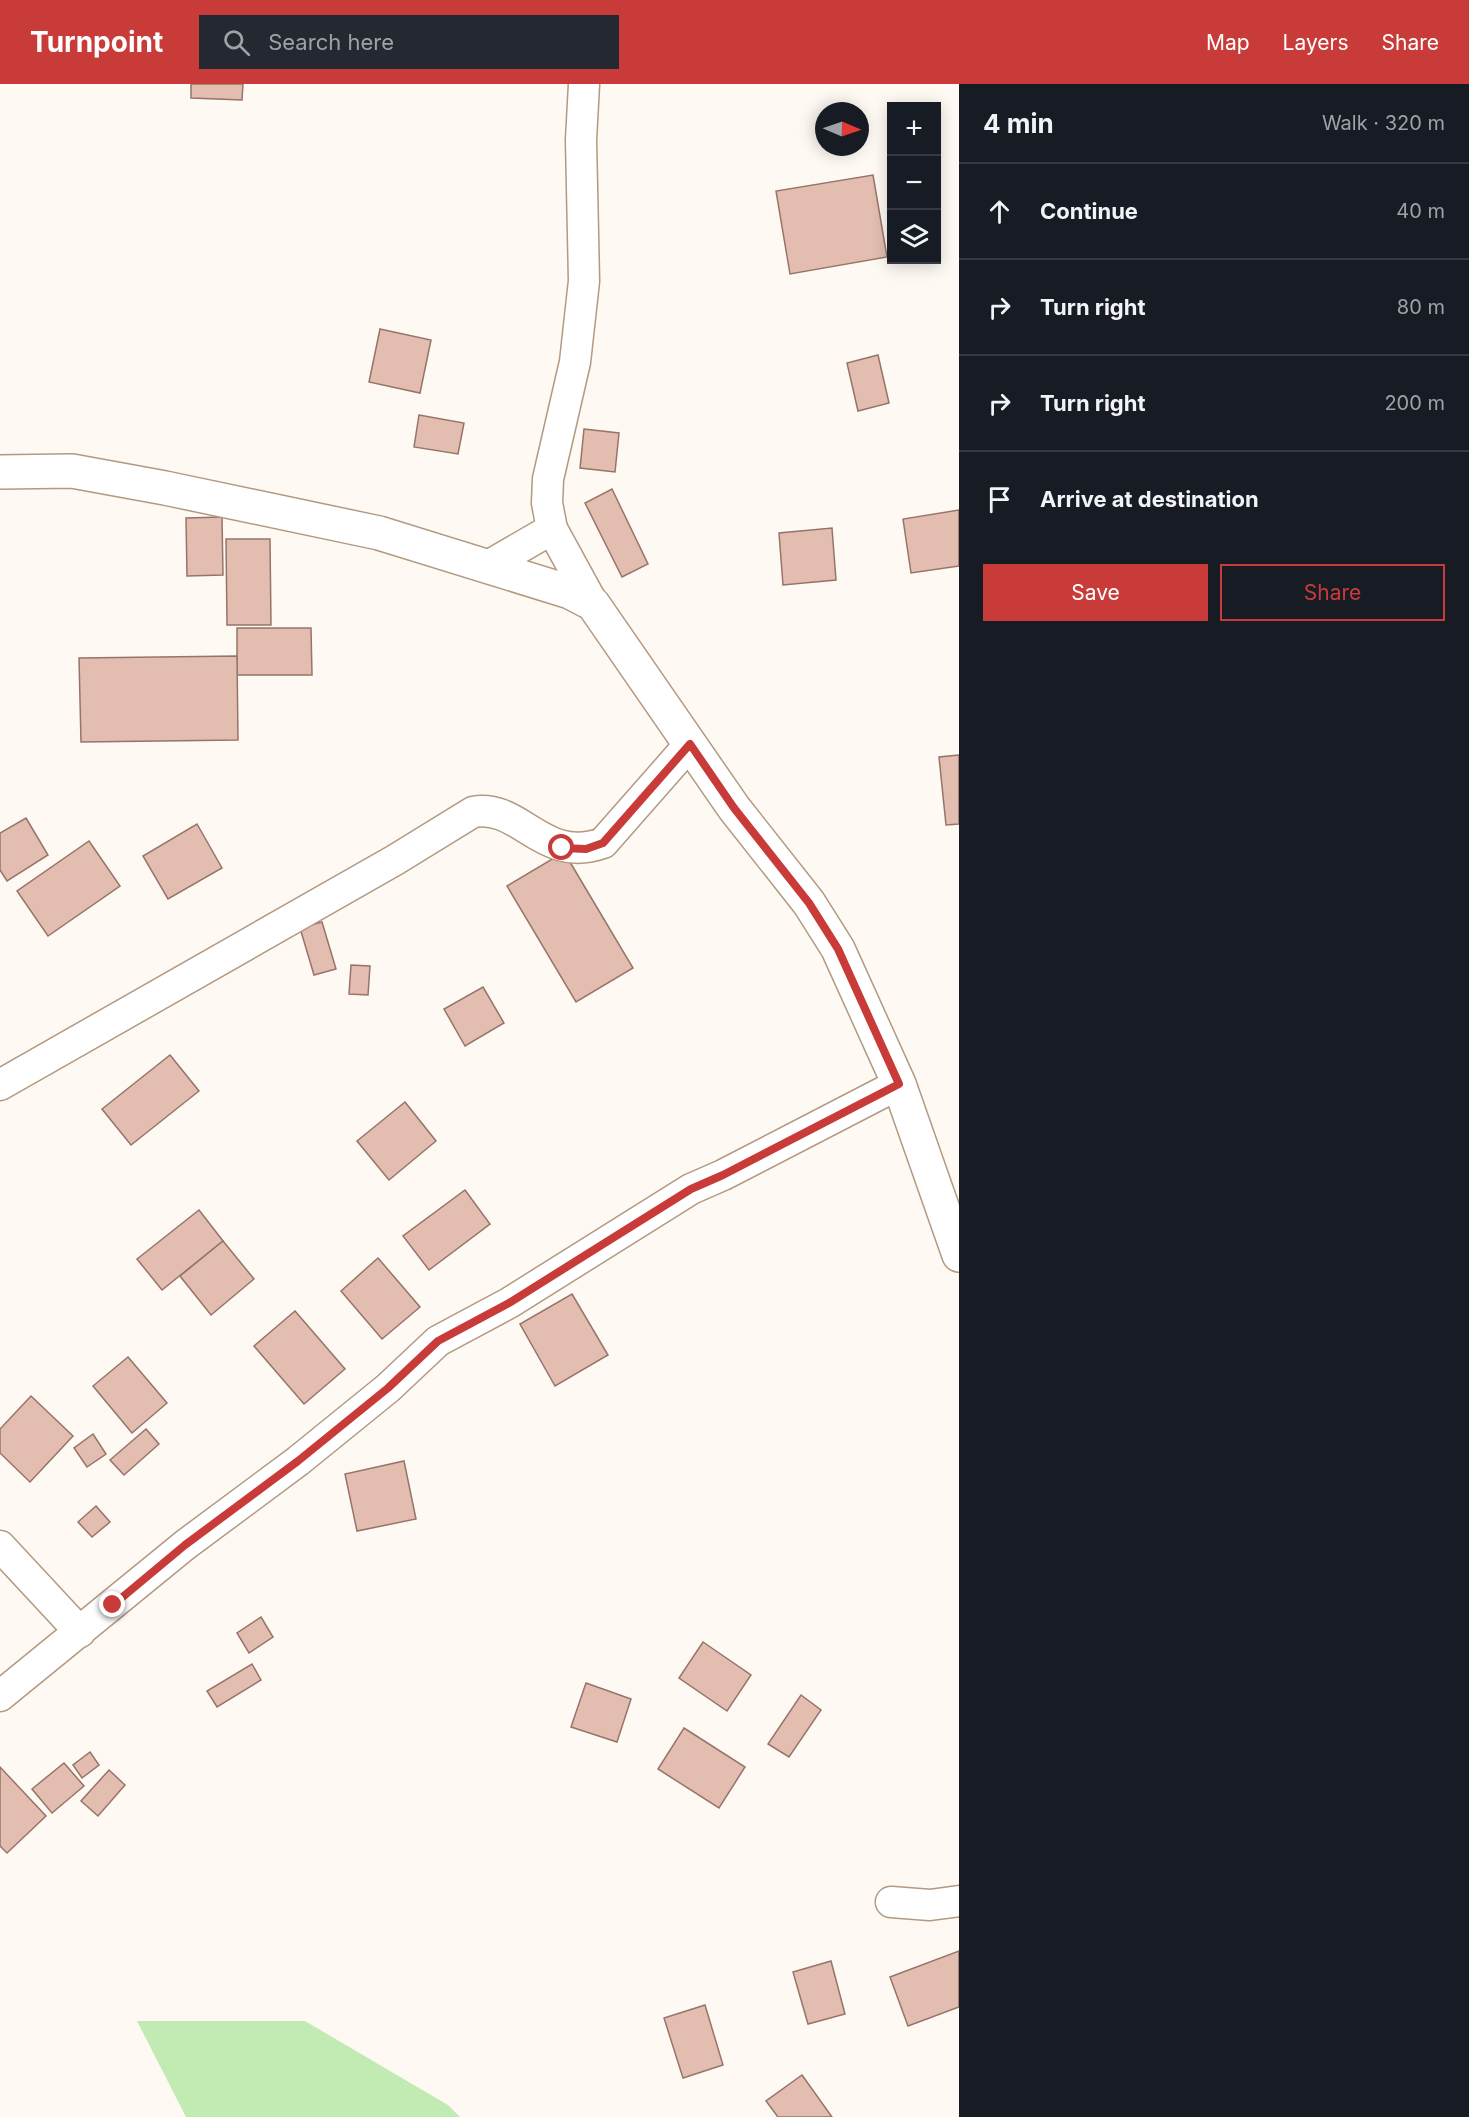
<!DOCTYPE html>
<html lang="en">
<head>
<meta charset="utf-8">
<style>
  body { margin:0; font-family:Inter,sans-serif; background:#242831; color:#f1f3f6 }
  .controls { position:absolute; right:18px; top:18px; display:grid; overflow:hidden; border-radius:0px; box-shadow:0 3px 15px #0003 }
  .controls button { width:54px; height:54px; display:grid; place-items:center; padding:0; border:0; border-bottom:2px solid #363941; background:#171b24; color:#f1f3f6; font:30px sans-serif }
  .compass { position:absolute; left:815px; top:18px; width:54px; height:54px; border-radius:50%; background:#171b24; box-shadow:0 3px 15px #0003; rotate:92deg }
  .stop { position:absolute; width:18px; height:18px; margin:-14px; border:4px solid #c93b39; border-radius:50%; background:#fff }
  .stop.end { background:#c93b39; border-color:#fff; box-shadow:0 2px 6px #0008 }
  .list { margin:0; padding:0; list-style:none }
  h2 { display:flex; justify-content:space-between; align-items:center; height:78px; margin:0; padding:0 24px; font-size:26px }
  h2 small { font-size:20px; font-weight:400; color:#9ea1a6 }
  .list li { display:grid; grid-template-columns:39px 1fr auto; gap:18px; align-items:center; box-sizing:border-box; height:96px; padding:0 24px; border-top:2px solid #363941 }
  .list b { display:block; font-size:22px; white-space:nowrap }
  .list em { font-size:20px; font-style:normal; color:#9ea1a6 }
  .actions { display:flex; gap:12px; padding:18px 24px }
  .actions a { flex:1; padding:14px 0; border:2px solid #c93b39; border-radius:0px; text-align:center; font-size:21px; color:#c93b39 }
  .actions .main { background:#c93b39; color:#fff }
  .icon { flex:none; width:33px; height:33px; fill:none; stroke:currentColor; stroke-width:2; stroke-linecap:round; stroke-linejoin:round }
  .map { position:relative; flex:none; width:959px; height:2033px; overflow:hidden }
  header { display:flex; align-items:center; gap:36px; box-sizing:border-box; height:84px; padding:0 30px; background:#c93b39; color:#fff }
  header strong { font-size:28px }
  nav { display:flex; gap:33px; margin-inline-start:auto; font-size:21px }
  .search { width:420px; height:54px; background:#242831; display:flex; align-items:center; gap:15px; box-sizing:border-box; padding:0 21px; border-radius:0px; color:#9ea1a6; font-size:22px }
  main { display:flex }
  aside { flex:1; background:#171b24 }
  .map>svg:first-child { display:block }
  .green { fill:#c2ebb4 }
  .building { fill:#e2bdb0; stroke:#977469; stroke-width:1.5 }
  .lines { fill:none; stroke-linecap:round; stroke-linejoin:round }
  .minor-casing { stroke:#b39980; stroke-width:33 }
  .secondary-casing { stroke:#b39980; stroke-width:36 }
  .minor { stroke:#fff; stroke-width:30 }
  .secondary { stroke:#fff; stroke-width:33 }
  .route { stroke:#c93b39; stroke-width:8 }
</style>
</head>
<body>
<header>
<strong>Turnpoint</strong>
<div class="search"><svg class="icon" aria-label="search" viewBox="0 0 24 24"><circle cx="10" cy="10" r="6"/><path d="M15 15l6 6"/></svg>Search here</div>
<nav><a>Map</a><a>Layers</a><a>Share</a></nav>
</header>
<main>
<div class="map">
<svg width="959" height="2033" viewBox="0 0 959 2033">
  <rect width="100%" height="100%" fill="#fef9f3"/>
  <path class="green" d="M137 1937H305L448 2021 460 2033H186Z"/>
  <g class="building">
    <path d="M191 0H243L242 16 191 14Z"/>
    <path d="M873 91 887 173 790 190 776 107Z"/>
    <path d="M380 245 431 256 420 309 369 298Z"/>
    <path d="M878 271 889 319 858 327 847 279Z"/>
    <path d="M419 331 464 339 458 370 414 363Z"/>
    <path d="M584 345 619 349 615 388 580 384Z"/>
    <path d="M612 405 648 480 622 493 585 419Z"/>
    <path d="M959 426V482L911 489 903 435Z"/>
    <path d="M222 433 223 491 187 492 186 434Z"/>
    <path d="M832 444 836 496 783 501 779 449Z"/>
    <path d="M226 455H270L271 541H227Z"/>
    <path d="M237 544H311L312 591H237Z"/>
    <path d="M237 572 238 656 81 658 79 574Z"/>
    <path d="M959 671V740L946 741 939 673Z"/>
    <path d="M26 734 48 771 7 797 0 786V749Z"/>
    <path d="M197 740 222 784 168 815 143 772Z"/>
    <path d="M89 757 120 802 48 852 17 807Z"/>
    <path d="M564 768 633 884 576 918 507 802Z"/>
    <path d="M322 838 336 885 314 891 300 844Z"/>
    <path d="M351 881 370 882 368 911 349 910Z"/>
    <path d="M483 903 504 939 465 962 444 925Z"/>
    <path d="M170 971 199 1007 131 1061 102 1025Z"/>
    <path d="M405 1018 436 1057 389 1096 357 1057Z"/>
    <path d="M465 1106 490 1140 429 1186 403 1152Z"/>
    <path d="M199 1126 223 1157 162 1206 137 1175Z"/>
    <path d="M223 1157 254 1195 211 1231 180 1192Z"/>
    <path d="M378 1174 420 1223 382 1255 341 1207Z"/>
    <path d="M572 1210 608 1271 555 1302 520 1240Z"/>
    <path d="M295 1227 345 1285 304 1320 254 1262Z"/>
    <path d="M128 1273 167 1319 132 1349 93 1302Z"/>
    <path d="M31 1312 73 1352 30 1398 0 1369V1345Z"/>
    <path d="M146 1345 159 1360 124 1391 110 1376Z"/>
    <path d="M93 1350 106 1370 87 1383 74 1364Z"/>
    <path d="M404 1377 416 1435 357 1447 345 1390Z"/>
    <path d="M96 1422 110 1438 92 1453 78 1438Z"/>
    <path d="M261 1533 273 1553 249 1569 237 1549Z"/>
    <path d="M703 1558 751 1591 727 1627 679 1594Z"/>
    <path d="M252 1580 261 1596 217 1623 207 1607Z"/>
    <path d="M586 1599 631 1615 617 1658 571 1643Z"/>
    <path d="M801 1611 821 1626 789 1673 768 1660Z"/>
    <path d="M684 1644 745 1683 719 1724 658 1685Z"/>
    <path d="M90 1668 99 1681 82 1694 73 1681Z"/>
    <path d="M64 1679 84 1702 52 1729 32 1705Z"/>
    <path d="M0 1683 46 1732 7 1769 0 1762Z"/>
    <path d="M109 1686 125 1701 98 1732 81 1717Z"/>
    <path d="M959 1867V1923L908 1942 890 1893Z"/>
    <path d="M831 1877 845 1930 808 1940 793 1888Z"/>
    <path d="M705 1921 723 1981 683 1994 664 1934Z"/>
    <path d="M802 1991 832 2033H778L766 2017Z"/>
  </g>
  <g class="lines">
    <defs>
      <g id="minor">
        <path d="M584 0 581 56 584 197 575 278 548 395 547 419 552 445 593 520"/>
        <path d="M488 482 552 445"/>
        <path d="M0 1001 395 776 473 728C521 719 542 781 603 759L690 660"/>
        <path d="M0 1462 80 1548"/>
        <path d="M0 1612 185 1461 298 1377 388 1304 438 1257 509 1219 691 1105 723 1091 899 1000"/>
        <path d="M891 1818 930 1821 959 1817"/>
      </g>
      <path id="secondary" d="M0 388 72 387 165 404 379 449 570 508 593 520 734 724 809 819 838 865 899 1000 959 1171"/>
    </defs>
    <use href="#minor" class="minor-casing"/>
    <use href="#secondary" class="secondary-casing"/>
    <use href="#minor" class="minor"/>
    <use href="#secondary" class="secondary"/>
  </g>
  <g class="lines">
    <path class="route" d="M113 1521 185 1461 298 1377 388 1304 438 1257 509 1219 691 1105 723 1091 899 1000 838 865 809 819 734 724 690 660 603 759 586 765 562 764"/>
  </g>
</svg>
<div class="controls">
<button>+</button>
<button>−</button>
<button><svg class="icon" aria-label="layers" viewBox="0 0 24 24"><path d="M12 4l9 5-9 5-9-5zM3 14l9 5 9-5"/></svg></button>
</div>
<svg class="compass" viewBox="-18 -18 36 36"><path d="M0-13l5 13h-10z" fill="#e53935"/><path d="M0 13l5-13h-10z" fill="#9ea1a6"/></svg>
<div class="stop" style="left:562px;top:764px"></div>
<div class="stop end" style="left:113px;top:1521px"></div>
</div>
<aside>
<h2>4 min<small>Walk · 320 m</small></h2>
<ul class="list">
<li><svg class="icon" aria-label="ahead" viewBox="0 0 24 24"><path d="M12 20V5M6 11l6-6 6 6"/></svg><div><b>Continue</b></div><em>40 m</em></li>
<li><svg class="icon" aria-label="right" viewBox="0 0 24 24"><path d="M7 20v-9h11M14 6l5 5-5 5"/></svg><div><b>Turn right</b></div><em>80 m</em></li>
<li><svg class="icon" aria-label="right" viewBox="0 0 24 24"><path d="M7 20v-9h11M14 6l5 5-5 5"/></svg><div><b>Turn right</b></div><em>200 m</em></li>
<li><svg class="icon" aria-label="arrive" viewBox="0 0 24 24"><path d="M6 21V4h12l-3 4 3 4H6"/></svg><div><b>Arrive at destination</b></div></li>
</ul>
<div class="actions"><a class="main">Save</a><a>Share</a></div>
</aside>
</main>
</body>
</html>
